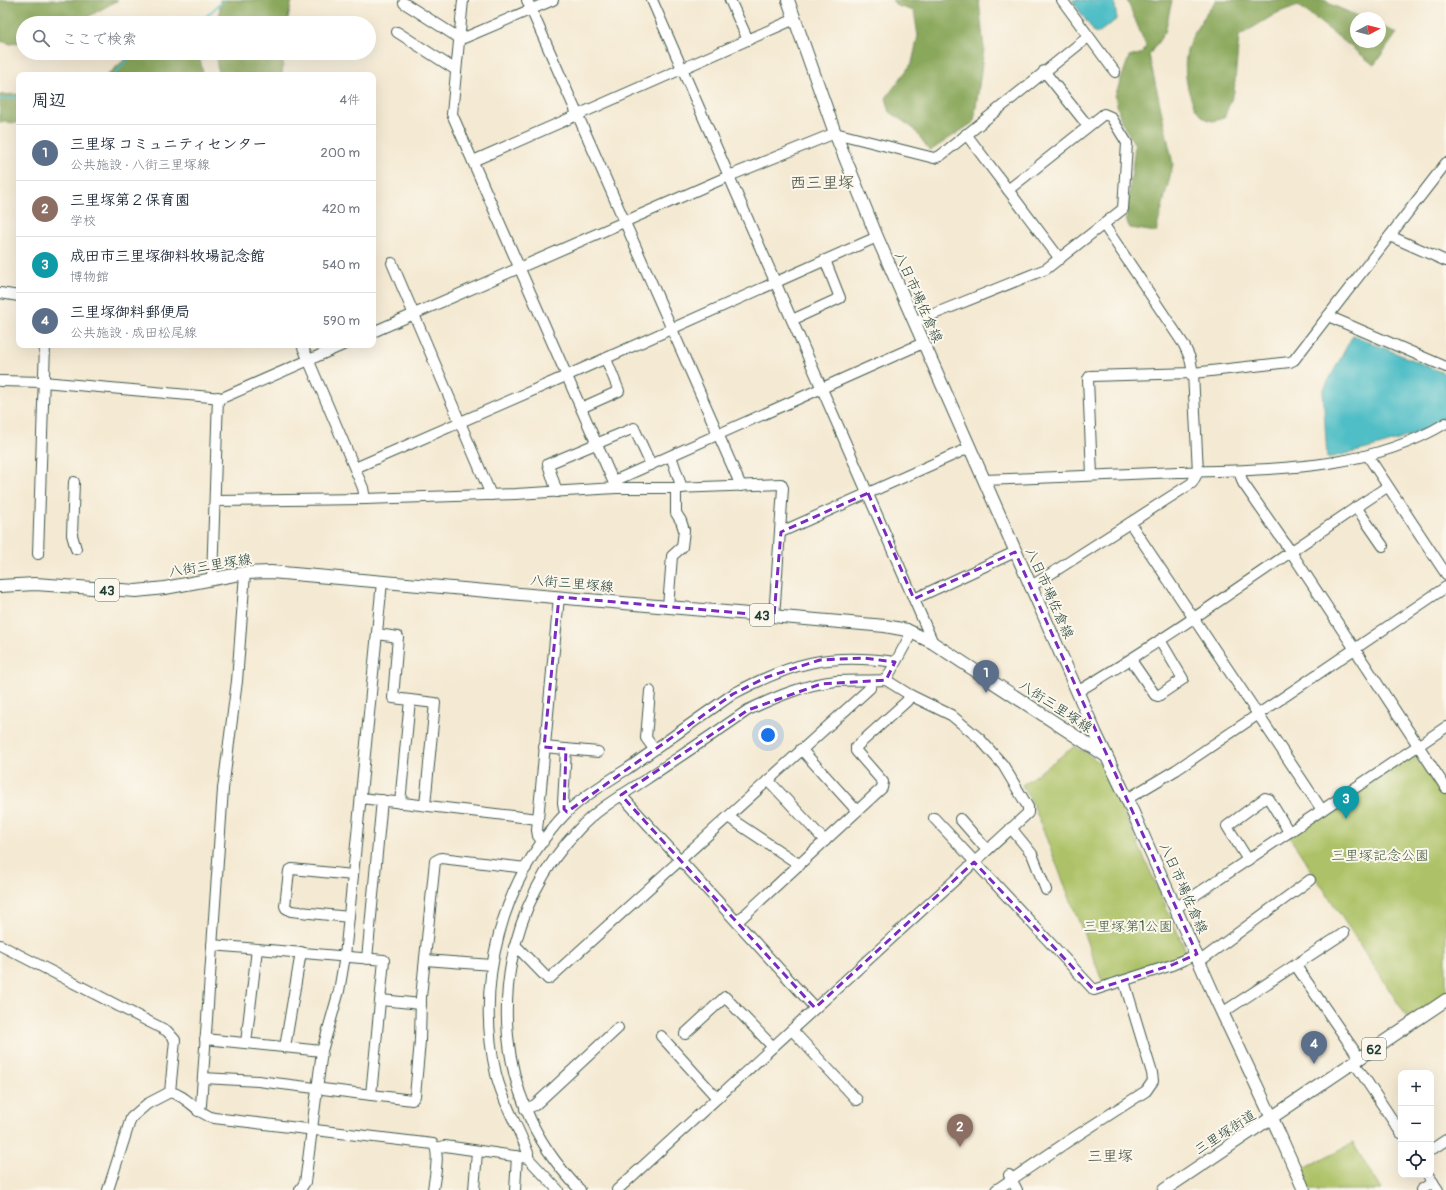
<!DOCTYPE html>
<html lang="ja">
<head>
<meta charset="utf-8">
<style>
  body { margin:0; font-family:Pangolin,"Klee One",sans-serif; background:#f2f2f3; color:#1f2937 }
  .controls { position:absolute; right:12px; bottom:12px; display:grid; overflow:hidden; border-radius:8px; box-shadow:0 4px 16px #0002 }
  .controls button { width:36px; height:36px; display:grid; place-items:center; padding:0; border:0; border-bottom:1px solid #e0e1e3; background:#fff; color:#1f2937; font:20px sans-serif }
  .compass { position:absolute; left:1350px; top:12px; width:36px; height:36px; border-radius:50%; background:#fff; box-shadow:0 4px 16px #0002; rotate:83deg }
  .you { position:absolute; left:768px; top:735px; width:14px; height:14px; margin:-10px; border:3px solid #fff; border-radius:50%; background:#1a73e8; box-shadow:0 0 0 6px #1a73e833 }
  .badge { display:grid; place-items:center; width:26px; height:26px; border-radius:50%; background:#d1495b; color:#fff; font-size:13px; font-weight:700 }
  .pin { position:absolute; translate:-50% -33px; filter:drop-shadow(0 1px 2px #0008) }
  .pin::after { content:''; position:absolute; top:21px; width:14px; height:12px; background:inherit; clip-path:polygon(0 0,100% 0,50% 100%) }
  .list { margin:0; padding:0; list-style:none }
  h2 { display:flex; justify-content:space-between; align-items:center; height:52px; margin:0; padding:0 16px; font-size:17px }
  h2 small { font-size:13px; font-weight:400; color:#747a83 }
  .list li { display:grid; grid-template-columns:26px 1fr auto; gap:12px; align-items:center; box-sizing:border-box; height:56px; padding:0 16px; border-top:1px solid #e0e1e3 }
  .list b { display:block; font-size:15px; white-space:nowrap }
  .list p { margin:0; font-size:13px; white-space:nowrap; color:#747a83 }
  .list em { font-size:13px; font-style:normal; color:#747a83 }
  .icon { flex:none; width:22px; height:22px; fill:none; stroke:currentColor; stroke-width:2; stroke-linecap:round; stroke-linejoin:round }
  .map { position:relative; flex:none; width:1446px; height:1190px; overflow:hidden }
  .search { position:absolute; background:#fff; box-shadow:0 4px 16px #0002; left:16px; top:16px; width:360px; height:44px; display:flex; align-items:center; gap:10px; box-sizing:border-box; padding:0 14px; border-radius:22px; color:#747a83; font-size:15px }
  .panel { position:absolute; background:#fff; box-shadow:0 4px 16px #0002; left:16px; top:72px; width:360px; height:276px; border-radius:8px }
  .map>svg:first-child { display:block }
  .green { fill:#adc267; stroke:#66804e }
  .forest { fill:#8aa85c; stroke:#547248 }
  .water { fill:#50bec6; stroke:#387e7d }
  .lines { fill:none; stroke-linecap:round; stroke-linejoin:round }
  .stream { stroke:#50bec6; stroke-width:2 }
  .minor-casing { stroke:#3f574c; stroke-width:12 }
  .major-casing { stroke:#3f574c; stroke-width:14 }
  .minor { stroke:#fff; stroke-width:10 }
  .major { stroke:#fff; stroke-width:12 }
  .marked { fill:none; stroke:#7b2cbf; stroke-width:3; stroke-dasharray:8 5; stroke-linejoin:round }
  .labels { text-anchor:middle; stroke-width:4; stroke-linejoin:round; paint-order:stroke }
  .shield { fill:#fbf7ec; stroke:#61756b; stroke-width:1 }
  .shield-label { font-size:13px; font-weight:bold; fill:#1f3d34 }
  .street-label { font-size:14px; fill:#1f3d34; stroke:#fbf7ec }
  .park-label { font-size:14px; fill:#425e41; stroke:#fbf7ec }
  .neighbourhood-label { font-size:15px; font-weight:bold; fill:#606656; stroke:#fbf7ec }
  .quarter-label { font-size:16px; font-weight:bold; fill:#606656; stroke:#fbf7ec }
</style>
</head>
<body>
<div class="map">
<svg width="1446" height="1190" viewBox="0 0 1446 1190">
  <rect width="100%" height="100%" fill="#fbf7ec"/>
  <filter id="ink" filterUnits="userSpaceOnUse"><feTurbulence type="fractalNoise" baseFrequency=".025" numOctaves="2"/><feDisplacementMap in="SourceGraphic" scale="8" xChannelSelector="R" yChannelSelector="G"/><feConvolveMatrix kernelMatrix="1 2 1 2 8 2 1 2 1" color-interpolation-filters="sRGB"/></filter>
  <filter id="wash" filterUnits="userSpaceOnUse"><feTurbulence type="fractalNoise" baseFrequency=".012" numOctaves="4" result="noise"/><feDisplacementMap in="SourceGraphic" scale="16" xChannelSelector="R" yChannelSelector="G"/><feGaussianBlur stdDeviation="0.9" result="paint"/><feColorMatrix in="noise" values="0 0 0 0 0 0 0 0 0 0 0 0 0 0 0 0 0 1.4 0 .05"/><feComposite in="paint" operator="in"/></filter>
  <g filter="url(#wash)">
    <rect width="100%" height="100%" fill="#f4e9d2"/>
    <g class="green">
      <path d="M1075 746 1102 764 1186 951 1184 955 1103 983 1034 807 1022 785Z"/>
      <path d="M1414 753 1446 801V995L1409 1020 1289 836Z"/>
      <path d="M1353 1143 1381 1190H1308L1300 1170Z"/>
    </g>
    <g class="forest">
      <path d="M0 0H118L77 23H23V41L11 44 0 41Z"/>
      <path d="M220 0H292L287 23H219Z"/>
      <path d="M892 0H979L984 49 974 122 930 151 914 129 890 112 886 98 912 63 918 36 914 11 897 6Z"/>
      <path d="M1127 0H1172L1165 32 1149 55 1173 164 1156 232 1130 228 1126 220 1135 145 1121 121 1115 96 1129 57 1143 53 1146 46Z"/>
      <path d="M1216 0H1327L1330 4 1362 18H1356V42H1380V26L1397 33 1374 65 1298 5 1277 13 1239 36 1234 92 1224 118C1220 119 1215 121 1212 121 1190 117 1183 75 1186 57 1188 37 1205 16 1216 0Z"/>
      <path d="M138 53H199L203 75H107L129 56Z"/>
      <path d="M216 53H284L282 75H218Z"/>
      <path d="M19 94V123L0 122V95Z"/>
    </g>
    <g class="water">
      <path d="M1072 0H1114L1117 19 1098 33 1094 32Z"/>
      <path d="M1353 335 1446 374V415C1416 440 1364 450 1327 458L1323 391Z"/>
    </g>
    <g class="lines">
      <g class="stream">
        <path d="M199 23 224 0"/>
        <path d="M114 75 129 57 137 53"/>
        <path d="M0 99 19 97"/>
      </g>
    </g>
  </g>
  <g filter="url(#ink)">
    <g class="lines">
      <defs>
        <g id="minor">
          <path d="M463 0 452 114 616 488"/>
          <path d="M527 0 741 486"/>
          <path d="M652 0 933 643"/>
          <path d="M730 0 748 40"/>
          <path d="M1062 0 1115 72"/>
          <path d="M404 3 459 38H464L553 0"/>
          <path d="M397 32 456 70"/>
          <path d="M1044 71 1088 126"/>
          <path d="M966 134 1060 259"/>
          <path d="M473 161 795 19"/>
          <path d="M1390 236 1446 261"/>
          <path d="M392 263 491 495"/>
          <path d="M0 293 19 296"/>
          <path d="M1328 316 1446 367"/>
          <path d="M792 320 840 298 825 260"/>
          <path d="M914 322 1046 269 1123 209 1127 143 1111 117 1104 114 1008 190"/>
          <path d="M373 332 729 176 835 133 934 158 940 156 1088 37"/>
          <path d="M302 345 363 488 365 499"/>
          <path d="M0 381 43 382 222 398 343 345"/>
          <path d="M581 408 619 391 606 359"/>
          <path d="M671 456 682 488"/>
          <path d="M1368 456 1446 574"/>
          <path d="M355 468 566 376 877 237"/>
          <path d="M1239 471 1243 483 1291 552 1446 788"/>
          <path d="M1092 475 1088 379 1090 376 1193 373 1290 362 1294 360 1446 163"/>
          <path d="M984 480C1048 477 1113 475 1178 472 1269 469 1366 472 1446 423"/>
          <path d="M614 481 923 343"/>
          <path d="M74 482 72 535 76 549"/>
          <path d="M557 492 548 464 634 428 651 465"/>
          <path d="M215 501 365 499 516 494 616 488H676L781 484 783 488 774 617"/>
          <path d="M1356 507 1383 546"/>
          <path d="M1130 523 1322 810"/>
          <path d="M781 532 969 448"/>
          <path d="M38 554 45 345"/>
          <path d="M212 579 218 397"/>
          <path d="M1030 587 1192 483 1198 472 1193 373 1190 358 1184 345 1104 225"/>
          <path d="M914 599 1015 552"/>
          <path d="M668 607 672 556 682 547 684 530 681 521 676 513V488"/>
          <path d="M377 634 398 637 393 698 435 703 425 805"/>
          <path d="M1131 660 1155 695 1158 696 1183 679 1160 640"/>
          <path d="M650 691 646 738 654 749"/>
          <path d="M1077 692C1184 629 1283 555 1387 487"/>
          <path d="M544 747 598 752"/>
          <path d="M566 749 563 803 564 809 567 812"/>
          <path d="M801 749 857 811"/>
          <path d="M768 780 825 841"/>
          <path d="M621 795 815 1008"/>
          <path d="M361 798 538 819"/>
          <path d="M1127 799 1176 770 1446 587"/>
          <path d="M400 803 410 700"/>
          <path d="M728 817 800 865"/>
          <path d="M934 818 1094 990 1172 965 1197 954"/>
          <path d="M960 819 987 850"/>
          <path d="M1011 828 1032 854 1046 890"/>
          <path d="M543 842 538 836 537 830 559 597"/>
          <path d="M1248 860 1227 826 1265 798 1269 799 1289 832"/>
          <path d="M1176 908 1446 727"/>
          <path d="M349 917 291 911 286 908 285 906 289 871 292 869 353 875"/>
          <path d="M737 922 882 788 883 782 856 751V747L907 701 910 695"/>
          <path d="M0 945 167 1031 175 1040 170 1092 147 1104 131 1118 108 1190"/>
          <path d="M212 945 384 960 371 1095"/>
          <path d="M514 947 518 948 548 979 550 978 870 688 871 681"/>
          <path d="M367 959 382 800"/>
          <path d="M425 960 492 965"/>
          <path d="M1200 961 1310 880"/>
          <path d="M1296 966 1360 1059"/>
          <path d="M381 1000 421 1004"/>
          <path d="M1222 1013 1344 933"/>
          <path d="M792 1030 857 1100"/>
          <path d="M685 1034 725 997 773 1047"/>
          <path d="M661 1036 717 1098"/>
          <path d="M205 1039 322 1051"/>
          <path d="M246 1043 257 949"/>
          <path d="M285 1047 301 952"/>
          <path d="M1354 1062 1401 1133"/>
          <path d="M203 1078 258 1081 412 1100 415 1096 420 1041 421 997 435 861 441 858 526 868"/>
          <path d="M170 1092C187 1095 197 1114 214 1118L433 1144C441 1152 434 1179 433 1190"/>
          <path d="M525 1109 535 1105 618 1028"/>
          <path d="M198 1111 201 1105 223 789 237 681 245 573"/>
          <path d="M436 1148 445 1146 528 1158 558 1190"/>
          <path d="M1431 1150 1446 1140"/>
          <path d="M528 1158V1153C518 1126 503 1103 496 1074 475 983 501 879 568 811 585 795 607 782 627 769 662 744 698 719 733 694 793 662 828 653 895 662"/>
          <path d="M1009 1175 1017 1190"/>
          <path d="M1428 1175 1438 1190"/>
          <path d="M300 1190 305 1182 307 1168 322 1051 339 991 345 956 382 582"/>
          <path d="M474 1190 477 1152"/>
          <path d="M515 1190 517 1156"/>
          <path d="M580 1190C557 1166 538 1140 526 1109 487 1016 509 901 579 829 597 809 622 795 645 780 679 757 714 734 748 710 776 697 806 684 836 681 853 680 869 681 886 680L912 632"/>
          <path d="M617 1190 1028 813V807L1003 765 980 739 951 715 910 695 886 680"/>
          <path d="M996 1190 1067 1142 1146 1091 1153 1081 1152 1073 1124 981"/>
          <path d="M1421 1190 1433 1182"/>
        </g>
        <g id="major">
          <path d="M788 0 835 133 877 237 1096 734 1127 799 1213 993 1278 1131 1304 1190"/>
          <path d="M0 586 35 584 136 591 165 588 245 573 271 572 885 626 907 630 933 643 1106 756"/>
          <path d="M1164 1190 1446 1000"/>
        </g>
      </defs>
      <use href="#minor" class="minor-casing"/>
      <use href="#major" class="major-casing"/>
      <use href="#minor" class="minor"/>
      <use href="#major" class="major"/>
    </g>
  </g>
  <path class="marked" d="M868 493 914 599 1015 552 1197 954 1172 965 1094 990 974 862 815 1008 621 795 748 710 821 684 886 680 895 662 864 658 820 660 767 677 733 694 567 812 564 809 566 749 544 747 559 597 774 616 781 532Z"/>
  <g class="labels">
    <g class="shield">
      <rect x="95" y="579" width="24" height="22" rx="3"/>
      <rect x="750" y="604" width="24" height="22" rx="3"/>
      <rect x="1362" y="1038" width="24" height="22" rx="3"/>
    </g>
    <g class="shield-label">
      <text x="107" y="595">43</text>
      <text x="762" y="620">43</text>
      <text x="1374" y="1054">62</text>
    </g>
    <g class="street-label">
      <text transform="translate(919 297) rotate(66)" y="5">八日市場佐倉線</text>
      <text transform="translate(210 565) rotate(-9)" y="5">八街三里塚線</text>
      <text transform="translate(572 583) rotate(5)" y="5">八街三里塚線</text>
      <text transform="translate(1050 593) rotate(66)" y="5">八日市場佐倉線</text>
      <text transform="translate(1056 706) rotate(33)" y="5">八街三里塚線</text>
      <text transform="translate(1184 888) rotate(66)" y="5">八日市場佐倉線</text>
      <text transform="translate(1225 1132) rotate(-33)" y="5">三里塚街道</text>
    </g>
    <g class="park-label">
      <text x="1380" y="860">三里塚記念公園</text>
      <text x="1128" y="931">三里塚第1公園</text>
    </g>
    <g class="neighbourhood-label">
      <text x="1110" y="1161">三里塚</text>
    </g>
    <g class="quarter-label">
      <text x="822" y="188">西三里塚</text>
    </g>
  </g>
</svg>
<div class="controls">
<button>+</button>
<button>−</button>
<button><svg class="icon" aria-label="locate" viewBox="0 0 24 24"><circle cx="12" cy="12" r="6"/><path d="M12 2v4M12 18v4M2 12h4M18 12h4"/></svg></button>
</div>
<svg class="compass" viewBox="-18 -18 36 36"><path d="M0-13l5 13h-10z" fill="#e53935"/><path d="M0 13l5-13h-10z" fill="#747a83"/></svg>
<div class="you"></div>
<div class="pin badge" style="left:986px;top:693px;background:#5c6f8a">1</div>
<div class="pin badge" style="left:960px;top:1147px;background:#8d6e63">2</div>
<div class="pin badge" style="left:1346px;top:819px;background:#0f9aa8">3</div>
<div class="pin badge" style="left:1314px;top:1064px;background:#5c6f8a">4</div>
<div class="search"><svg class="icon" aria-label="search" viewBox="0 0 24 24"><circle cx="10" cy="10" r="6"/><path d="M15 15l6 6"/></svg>ここで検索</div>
<section class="panel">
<h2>周辺<small>4件</small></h2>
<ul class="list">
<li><span class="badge" style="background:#5c6f8a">1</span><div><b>三里塚 コミュニティセンター</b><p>公共施設 · 八街三里塚線</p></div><em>200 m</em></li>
<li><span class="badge" style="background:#8d6e63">2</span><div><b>三里塚第２保育園</b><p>学校</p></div><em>420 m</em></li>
<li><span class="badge" style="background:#0f9aa8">3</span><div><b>成田市三里塚御料牧場記念館</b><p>博物館</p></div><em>540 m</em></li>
<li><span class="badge" style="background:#5c6f8a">4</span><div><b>三里塚御料郵便局</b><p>公共施設 · 成田松尾線</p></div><em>590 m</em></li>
</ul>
</section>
</div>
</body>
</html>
